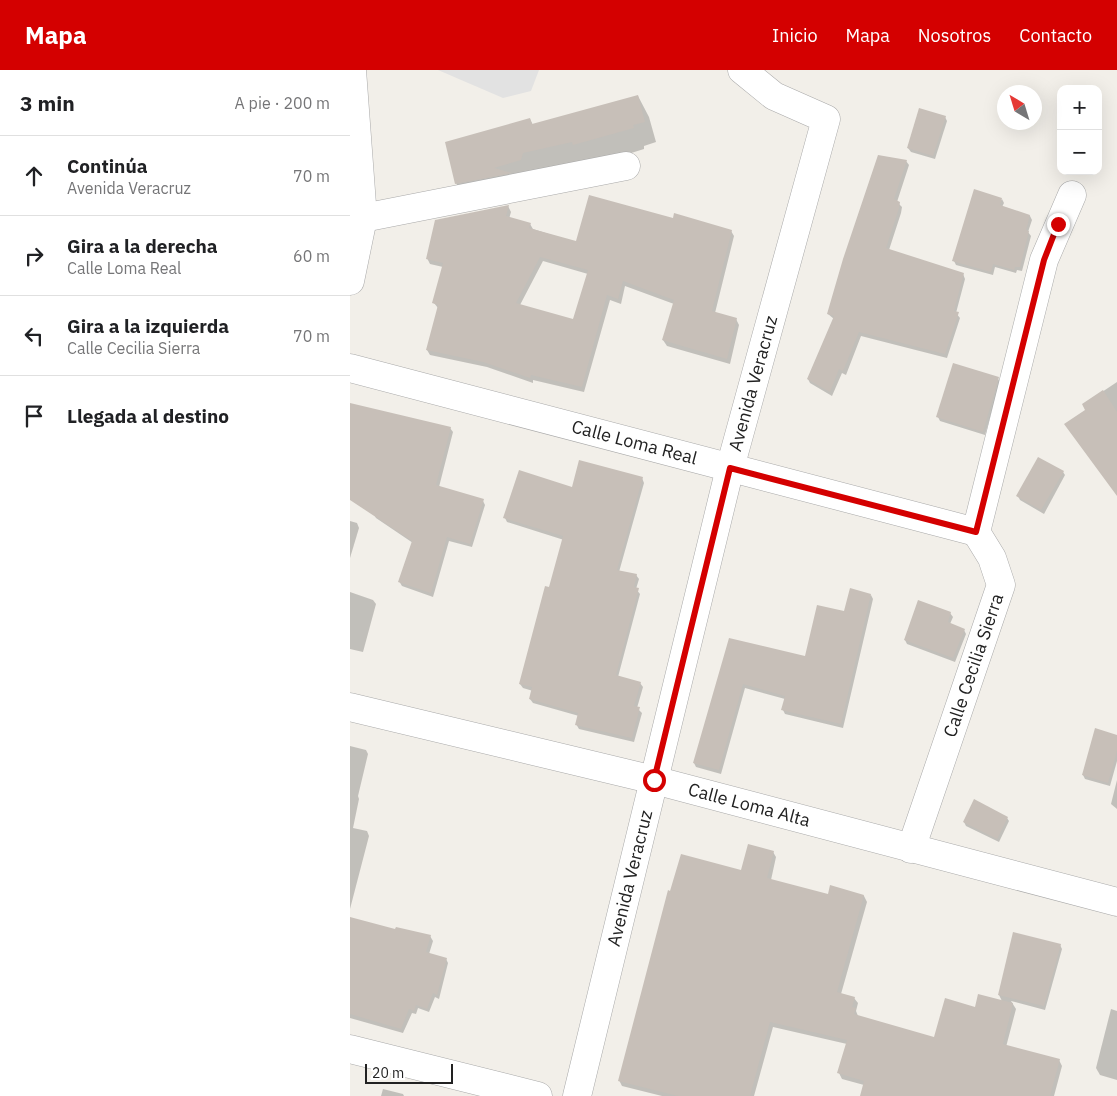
<!DOCTYPE html>
<html lang="es">
<head>
<meta charset="utf-8">
<style>
  body { margin:0; font-family:"IBM Plex Sans",sans-serif; background:#f6f6f6; color:#202124 }
  .controls { position:absolute; right:15px; top:15px; display:grid; overflow:hidden; border-radius:10px; box-shadow:0 5px 20px #0002 }
  .controls button { width:45px; height:45px; display:grid; place-items:center; padding:0; border:0; border-bottom:1px solid #e0e0e0; background:#fff; color:#202124; font:25px sans-serif }
  .compass { position:absolute; left:647px; top:15px; width:45px; height:45px; border-radius:50%; background:#fff; box-shadow:0 5px 20px #0002; rotate:322deg }
  .scale { position:absolute; left:15px; bottom:12px; width:88px; box-sizing:border-box; padding-left:5px; border:2px solid #222; border-top:0; font-size:14px; line-height:18px; white-space:nowrap; color:#222; -webkit-text-stroke:4px #fff; paint-order:stroke }
  .stop { position:absolute; width:15px; height:15px; margin:-11px; border:4px solid #d40000; border-radius:50%; background:#fff }
  .stop.end { background:#d40000; border-color:#fff; box-shadow:0 1px 5px #0008 }
  .list { margin:0; padding:0; list-style:none }
  h2 { display:flex; justify-content:space-between; align-items:center; height:65px; margin:0; padding:0 20px; font-size:21px }
  h2 small { font-size:16px; font-weight:400; color:#757577 }
  .list li { display:grid; grid-template-columns:32px 1fr auto; gap:15px; align-items:center; box-sizing:border-box; height:80px; padding:0 20px; border-top:1px solid #e0e0e0 }
  .list b { display:block; font-size:19px; white-space:nowrap }
  .list p { margin:0; font-size:16px; white-space:nowrap; color:#757577 }
  .list em { font-size:16px; font-style:normal; color:#757577 }
  .icon { flex:none; width:28px; height:28px; fill:none; stroke:currentColor; stroke-width:2; stroke-linecap:round; stroke-linejoin:round }
  .map { position:relative; flex:none; width:767px; height:1026px; overflow:hidden }
  header { display:flex; align-items:center; gap:30px; box-sizing:border-box; height:70px; padding:0 25px; background:#d40000; color:#fff }
  header strong { font-size:24px }
  nav { display:flex; gap:28px; margin-inline-start:auto; font-size:18px }
  main { display:flex }
  aside { flex:1; background:#fff }
  .map>svg:first-child { display:block }
  .parking { fill:#e2e2e2 }
  .shadow { fill:#0003; fill-rule:evenodd }
  .building { fill:#c7bfb8; fill-rule:evenodd }
  .lines { fill:none; stroke-linecap:round; stroke-linejoin:round }
  .minor-casing { stroke:#a9a9a9; stroke-width:29 }
  .minor { stroke:#fff; stroke-width:28 }
  .route { stroke:#d40000; stroke-width:6 }
  .labels { text-anchor:middle; stroke-width:4; stroke-linejoin:round; paint-order:stroke }
  .street-label { font-size:18px; fill:#222; stroke:#fff }
</style>
</head>
<body>
<header>
<strong>Mapa</strong>
<nav><a>Inicio</a><a>Mapa</a><a>Nosotros</a><a>Contacto</a></nav>
</header>
<main>
<aside>
<h2>3 min<small>A pie · 200 m</small></h2>
<ul class="list">
<li><svg class="icon" aria-label="ahead" viewBox="0 0 24 24"><path d="M12 20V5M6 11l6-6 6 6"/></svg><div><b>Continúa</b><p>Avenida Veracruz</p></div><em>70 m</em></li>
<li><svg class="icon" aria-label="right" viewBox="0 0 24 24"><path d="M7 20v-9h11M14 6l5 5-5 5"/></svg><div><b>Gira a la derecha</b><p>Calle Loma Real</p></div><em>60 m</em></li>
<li><svg class="icon" aria-label="left" viewBox="0 0 24 24"><path d="M17 20v-9H6M10 6l-5 5 5 5"/></svg><div><b>Gira a la izquierda</b><p>Calle Cecilia Sierra</p></div><em>70 m</em></li>
<li><svg class="icon" aria-label="arrive" viewBox="0 0 24 24"><path d="M6 21V4h12l-3 4 3 4H6"/></svg><div><b>Llegada al destino</b></div></li>
</ul>
</aside>
<div class="map">
<svg width="767" height="1026" viewBox="0 0 767 1026">
  <rect width="100%" height="100%" fill="#f2efe9"/>
  <path class="parking" d="M88 0H189L181 21 153 28Z"/>
  <g class="shadow">
    <path d="M288 26 299 47 306 72 294 76V79L118 134 106 113 180 49 183 55Z"/>
    <path d="M595 47 597 51 585 89 561 82 558 78Z"/>
    <path d="M556 91 559 95 547 132 552 137 551 143 539 180 613 204 615 209 606 243 610 248 597 288 511 266 496 305 492 303 482 326 460 313 458 309 484 249 478 244Z"/>
    <path d="M652 129 654 133 652 137 680 146 682 150 678 162 681 166 672 201 667 200 666 203 645 197 643 205 606 195 604 191Z"/>
    <path d="M158 136 161 142 159 149 180 154 183 159 227 173 324 150 381 161 384 166 365 243 386 249 389 255 380 294 317 276 313 270 324 234 275 216 271 234 260 230 234 322 183 310V313L137 297 80 285 77 280 88 238 84 233 93 197 80 194 77 188ZM193 191 238 204 223 251 170 235Z"/>
    <path d="M648 309 650 312 635 365 590 351 588 347Z"/>
    <path d="M767 312V422L734 334Z"/>
    <path d="M0 334 100 358 103 362 89 417 133 431 135 435 122 477 99 471 83 527 52 516 49 511 63 473 26 448 0 404Z"/>
    <path d="M713 402 715 405 694 444 670 430 668 426Z"/>
    <path d="M292 408 294 413 269 502 286 505 289 509 286 519 290 524 268 607 290 613 293 617 287 638 292 643 284 672 229 659 226 654 229 646 183 633 180 629 183 621 173 618 170 614 214 470 157 452 155 448 223 418Z"/>
    <path d="M0 451 7 453 9 458 0 488Z"/>
    <path d="M0 522 23 530 26 534 13 582 0 579Z"/>
    <path d="M521 525 523 529 493 658 435 644 433 640 435 629 395 618 371 704 346 697 344 693 380 570 456 588 495 543Z"/>
    <path d="M600 543 603 547 600 554 614 560 616 564 605 592 557 574 555 570Z"/>
    <path d="M767 666V691L760 716 735 709 733 705Z"/>
    <path d="M0 676 16 680 18 684 8 726 9 729 3 758 17 761 19 766 0 839Z"/>
    <path d="M767 710V739L761 734Z"/>
    <path d="M657 748 659 751 649 772 616 756 614 752Z"/>
    <path d="M423 782 426 787 421 810 479 826H514L517 832 491 924 504 928 508 933 506 941 508 946 585 969 626 938 652 931 649 925 710 875 712 879 695 940 661 931 666 939 656 977 709 990 712 996 704 1026H512L514 1015 492 1009 489 1003 497 974 423 957 404 1026H312L272 1016 269 1010 392 802Z"/>
    <path d="M0 849 46 861 80 866 83 871 79 884 96 889 98 893 89 929 85 927 79 942 68 938 66 944 62 943 53 963 0 948Z"/>
    <path d="M761 939 767 941V1010L750 1005 746 998Z"/>
    <path d="M33 1019 53 1024 54 1026H31Z"/>
  </g>
  <g class="building">
    <path d="M288 25 295 52 283 55 284 58 223 75 222 72 173 83 171 90 144 98 162 103 105 114 95 72 180 48 182 54Z"/>
    <path d="M569 38 596 46 583 86 557 78Z"/>
    <path d="M528 85 557 90 544 129 550 132 549 138 536 178 614 203 604 241 609 242 595 284 509 262 493 301 489 299 480 322 457 309 484 246 477 244 493 189Z"/>
    <path d="M624 119 652 128 650 135 680 145 676 160 679 161 670 197H665L664 200 643 194 641 202 602 191Z"/>
    <path d="M239 125 323 148 324 143 382 160 362 241 387 248 377 289 312 270 324 230 273 211 268 229 257 225 232 317 181 305 180 308 133 292 76 280 88 235 82 233 93 193 76 189 85 150 159 135 156 146 181 153 179 158 226 171ZM190 187 238 200 223 249 166 233Z"/>
    <path d="M603 293 649 307 633 362 586 347Z"/>
    <path d="M753 320 767 342V426L714 354 735 340 732 334Z"/>
    <path d="M0 333 101 357 86 415 134 429 120 474 97 467 81 523 48 512 62 471 0 430Z"/>
    <path d="M688 387 714 401 691 440 666 426Z"/>
    <path d="M229 390 293 407 267 500 287 504 284 517 289 518 266 605 291 612 284 636 290 637 282 668 225 655 228 643 179 629 182 617 169 614 195 516 199 517 213 466 153 448 169 400 222 417Z"/>
    <path d="M500 518 521 524 491 654 431 640 435 626 393 614 369 700 343 693 379 568 455 586 467 535 494 541Z"/>
    <path d="M568 530 601 542 598 552 615 559 603 588 554 570Z"/>
    <path d="M745 658 767 665V681L758 713 732 705Z"/>
    <path d="M624 729 658 747 647 769 613 752Z"/>
    <path d="M398 774 424 781 417 808 478 824 480 815 514 825 487 922 505 927 502 937 506 938 504 944 584 967 595 928 625 937 628 924 663 933 653 974 710 989 700 1026H510L514 1011 487 1003 497 970 420 952 400 1026H328L268 1011 318 820 320 821 331 784 391 800Z"/>
    <path d="M0 847 45 859 46 857 81 865 76 882 97 888 87 925 83 923 77 939 66 935 64 941 59 939 51 959 0 944Z"/>
    <path d="M663 862 711 874 694 936 648 925Z"/>
  </g>
  <g class="lines">
    <defs>
      <g id="minor">
        <path d="M13 148 276 96"/>
        <path d="M0 211 13 148 2 0"/>
        <path id="s1" d="M0 298 626 462"/>
        <path id="s2" d="M0 637 304 710 767 832"/>
        <path id="s3" d="M561 779 651 515 642 488 626 462 694 190 722 125"/>
        <path d="M0 979 188 1026"/>
        <path id="s4" d="M227 1026 380 398 476 49 424 26 392 0"/>
      </g>
    </defs>
    <use href="#minor" class="minor-casing"/>
    <use href="#minor" class="minor"/>
  </g>
  <g class="lines">
    <path class="route" d="M304 710 380 398 626 462 694 190 708 154"/>
  </g>
  <g class="labels">
    <g class="street-label">
      <text dy="6" stroke="none"><textPath href="#s4" startOffset="734">Avenida Veracruz</textPath></text>
      <text dy="6" stroke="none"><textPath href="#s1" startOffset="294">Calle Loma Real</textPath></text>
      <text dy="6" stroke="none"><textPath href="#s3" startOffset="194">Calle Cecilia Sierra</textPath></text>
      <text dy="6" stroke="none"><textPath href="#s2" startOffset="411">Calle Loma Alta</textPath></text>
      <text dy="6" stroke="none"><textPath href="#s4" startOffset="224">Avenida Veracruz</textPath></text>
    </g>
  </g>
</svg>
<div class="controls">
<button>+</button>
<button>−</button>
</div>
<svg class="compass" viewBox="-18 -18 36 36"><path d="M0-13l5 13h-10z" fill="#e53935"/><path d="M0 13l5-13h-10z" fill="#757577"/></svg>
<div class="scale">20 m</div>
<div class="stop" style="left:304px;top:710px"></div>
<div class="stop end" style="left:708px;top:154px"></div>
</div>
</main>
</body>
</html>
